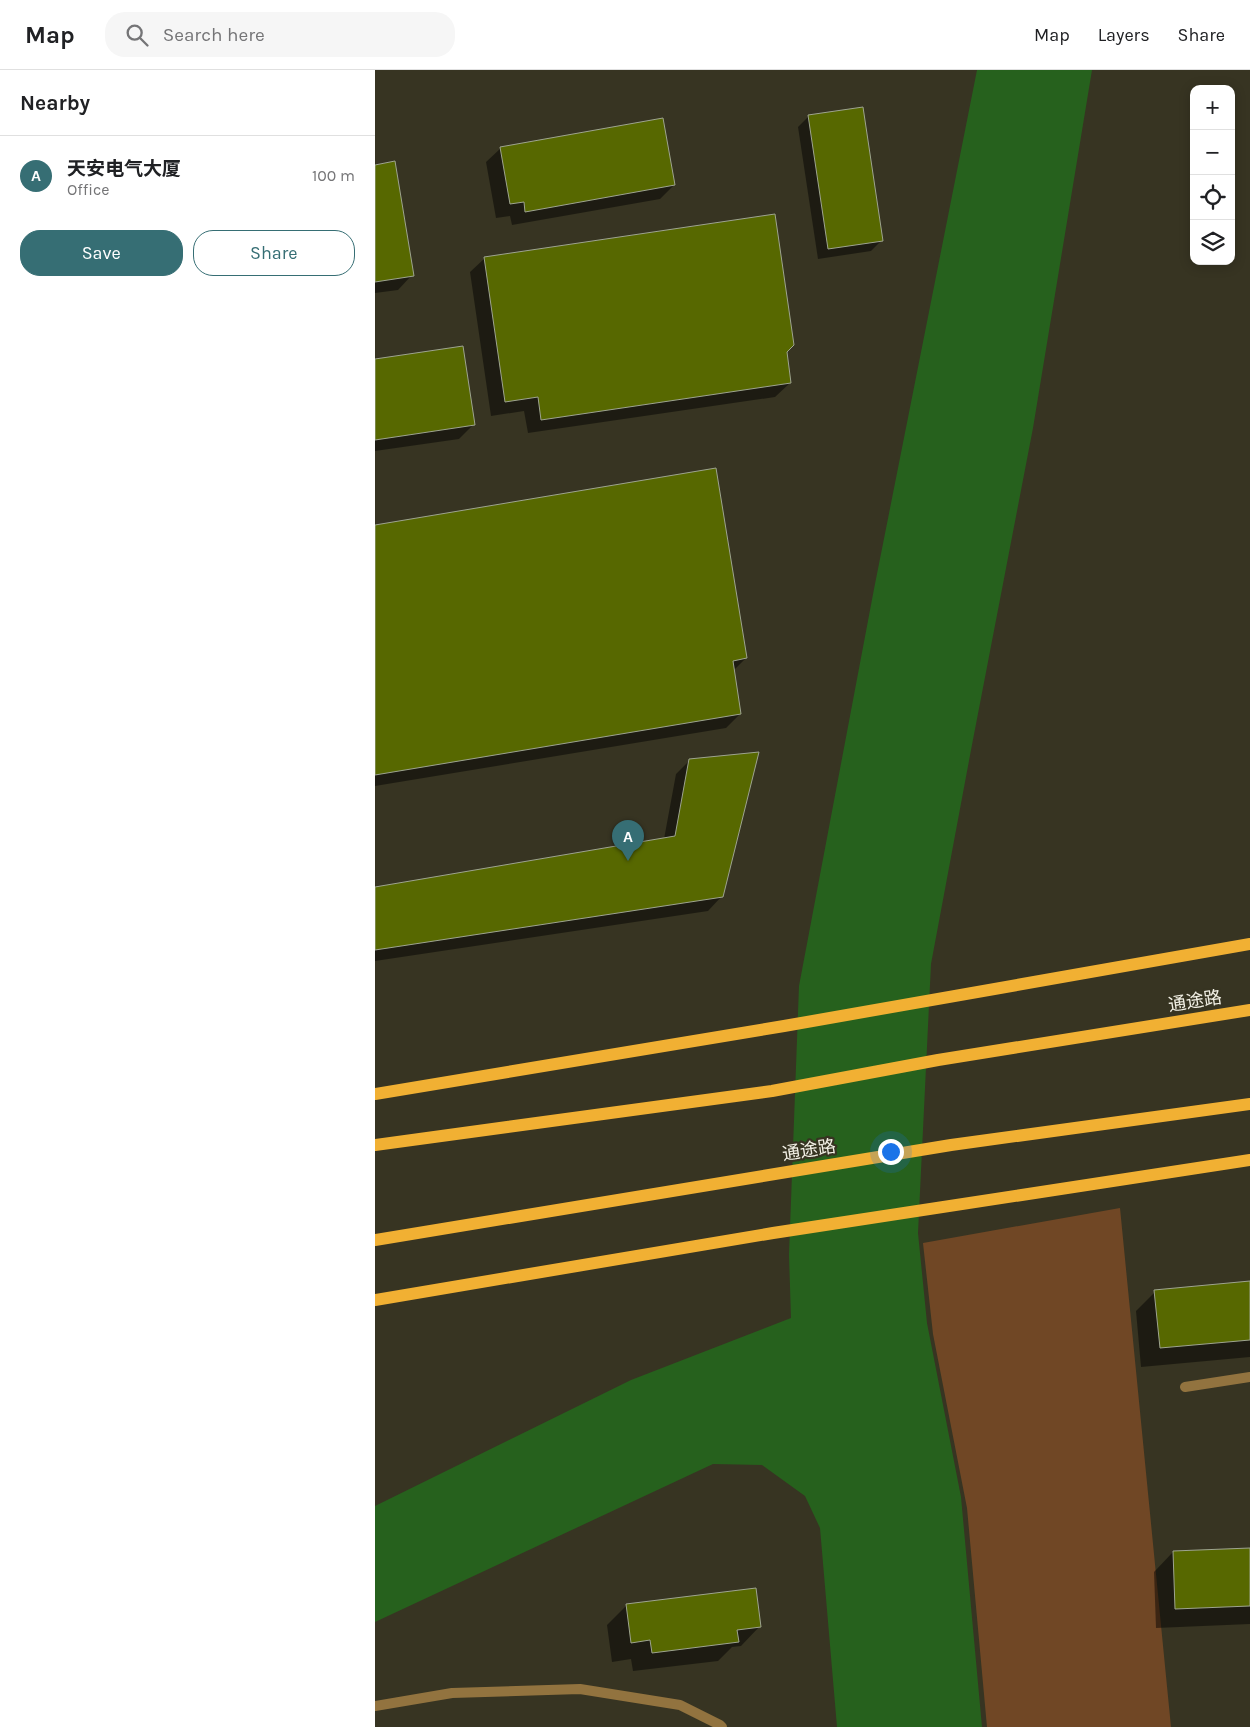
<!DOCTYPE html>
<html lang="en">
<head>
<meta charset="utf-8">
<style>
  body { margin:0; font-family:Karla,"Noto Sans SC",sans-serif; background:#f6f6f6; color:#202124 }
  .controls { position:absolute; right:15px; top:15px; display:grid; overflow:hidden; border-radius:10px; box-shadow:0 2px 12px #0003 }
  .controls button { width:45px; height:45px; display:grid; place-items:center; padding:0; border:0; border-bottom:1px solid #e0e0e0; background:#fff; color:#202124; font:25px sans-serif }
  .you { position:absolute; left:515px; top:1081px; width:18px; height:18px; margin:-12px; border:4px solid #fff; border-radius:50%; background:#1a73e8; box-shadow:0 0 0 8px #1a73e833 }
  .badge { display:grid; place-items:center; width:32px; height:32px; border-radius:50%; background:#366e74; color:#fff; font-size:16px; font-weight:700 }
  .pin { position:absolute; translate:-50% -41px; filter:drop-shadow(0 1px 2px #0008) }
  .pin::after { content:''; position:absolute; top:26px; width:18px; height:15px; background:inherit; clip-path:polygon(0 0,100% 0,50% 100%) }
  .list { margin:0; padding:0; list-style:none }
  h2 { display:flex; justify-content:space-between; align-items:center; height:65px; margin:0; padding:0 20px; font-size:21px }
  h2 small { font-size:16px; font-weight:400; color:#757577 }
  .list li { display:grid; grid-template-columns:32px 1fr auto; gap:15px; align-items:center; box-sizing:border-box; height:80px; padding:0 20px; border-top:1px solid #e0e0e0 }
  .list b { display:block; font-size:19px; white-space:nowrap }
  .list p { margin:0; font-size:16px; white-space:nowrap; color:#757577 }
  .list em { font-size:16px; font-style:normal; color:#757577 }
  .actions { display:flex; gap:10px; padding:15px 20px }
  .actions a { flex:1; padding:11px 0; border:1px solid #366e74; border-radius:20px; text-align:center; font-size:18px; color:#366e74 }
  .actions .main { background:#366e74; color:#fff }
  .icon { flex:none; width:28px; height:28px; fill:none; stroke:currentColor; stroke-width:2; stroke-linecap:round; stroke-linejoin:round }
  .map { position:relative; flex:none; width:875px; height:1657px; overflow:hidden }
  header { display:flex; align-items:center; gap:30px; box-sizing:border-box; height:70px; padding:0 25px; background:#fff; border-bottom:1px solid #e0e0e0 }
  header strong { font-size:24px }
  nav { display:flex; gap:28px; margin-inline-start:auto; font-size:18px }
  .search { width:350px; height:45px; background:#f6f6f6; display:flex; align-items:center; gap:12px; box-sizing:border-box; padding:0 18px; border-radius:20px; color:#757577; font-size:19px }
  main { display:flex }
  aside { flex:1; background:#fff }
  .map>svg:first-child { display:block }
  .green { fill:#704725 }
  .water { fill:#26611d }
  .shadow { fill:#0007 }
  .building { fill:#576800; stroke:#9ea490 }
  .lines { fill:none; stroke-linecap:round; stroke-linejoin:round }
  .lane { stroke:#92733f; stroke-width:10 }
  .primary { stroke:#f1b033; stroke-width:12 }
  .labels { text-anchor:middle; stroke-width:4.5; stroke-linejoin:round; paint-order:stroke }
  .street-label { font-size:18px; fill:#f2f0e5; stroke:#373422 }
</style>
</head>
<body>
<header>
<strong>Map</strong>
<div class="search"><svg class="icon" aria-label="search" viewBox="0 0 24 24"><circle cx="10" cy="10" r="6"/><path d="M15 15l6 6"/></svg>Search here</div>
<nav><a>Map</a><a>Layers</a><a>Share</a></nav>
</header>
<main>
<aside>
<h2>Nearby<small></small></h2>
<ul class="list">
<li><span class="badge">A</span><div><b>天安电气大厦</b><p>Office</p></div><em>100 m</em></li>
</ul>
<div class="actions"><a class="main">Save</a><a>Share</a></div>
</aside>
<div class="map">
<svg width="875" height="1657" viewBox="0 0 875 1657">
  <rect width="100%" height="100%" fill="#373422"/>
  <path class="green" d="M745 1138 796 1657H612L592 1438 558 1264 548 1173Z"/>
  <path class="water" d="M602 0H717L658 358 596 680 556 894 543 1163 552 1253 586 1427 607 1657H462L445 1458 430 1426 387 1395 338 1394 0 1552V1436L256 1310 416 1248 414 1185 424 916 499 519Z"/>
  <g class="shadow">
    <path d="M434 46 507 170 496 181 443 189 423 57Z"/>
    <path d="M126 78 299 115 285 129 137 155 135 146 121 148 111 92Z"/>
    <path d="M0 96 37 205 23 220 0 223Z"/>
    <path d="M110 188 410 282 415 313 400 327 153 363 149 341 116 346 95 202Z"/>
    <path d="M0 290 98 355 84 369 0 381Z"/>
    <path d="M0 456 371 588 358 601 365 644 351 658 0 716Z"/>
    <path d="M315 690 347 826 333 841 0 891V818L289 769 301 704Z"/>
    <path d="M875 1213V1287L766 1297 761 1241 780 1222Z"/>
    <path d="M875 1479V1554L781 1558 779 1502 798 1482Z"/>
    <path d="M252 1535 385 1556 366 1576 357 1577 343 1591 258 1601 256 1589 237 1592 232 1555Z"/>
  </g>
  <g class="building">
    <path d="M488 37 508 171 453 179 433 45Z"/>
    <path d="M288 48 300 115 150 142 149 132 135 134 125 77Z"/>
    <path d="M20 91 39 206 0 212V95Z"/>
    <path d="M400 144 419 275 412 282 416 313 166 350 163 327 130 332 109 187Z"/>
    <path d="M88 276 100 355 0 370V289Z"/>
    <path d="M341 398 372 588 358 591 366 644 0 705V455Z"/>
    <path d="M384 682 348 827 0 880V817L300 766 314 689Z"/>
    <path d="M875 1211V1270L785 1278 779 1220Z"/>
    <path d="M875 1478V1536L800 1539 798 1481Z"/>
    <path d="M381 1518 386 1557 362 1560 364 1572 277 1583 275 1570 256 1573 251 1534Z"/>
  </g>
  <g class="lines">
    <g class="lane">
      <path d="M810 1317 875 1307"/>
      <path d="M0 1636 77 1623 205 1619 305 1635 345 1655 347 1657"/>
    </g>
    <g class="primary">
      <path d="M0 1024 409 956 875 874"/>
      <path d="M0 1075 397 1021 563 990 875 940"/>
      <path d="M0 1170 576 1075 875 1034"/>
      <path d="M0 1230 398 1163 875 1090"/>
    </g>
  </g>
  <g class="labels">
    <g class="street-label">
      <text transform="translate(820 931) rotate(-9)" y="6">通途路</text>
      <text transform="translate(434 1080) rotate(-9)" y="6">通途路</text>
    </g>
  </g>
</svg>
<div class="controls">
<button>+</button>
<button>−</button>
<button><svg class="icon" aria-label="locate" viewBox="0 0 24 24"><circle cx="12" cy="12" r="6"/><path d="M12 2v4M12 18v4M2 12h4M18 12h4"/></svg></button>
<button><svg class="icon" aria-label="layers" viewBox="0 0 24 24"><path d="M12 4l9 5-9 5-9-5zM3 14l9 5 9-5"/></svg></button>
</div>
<div class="you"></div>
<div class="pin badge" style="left:253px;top:791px">A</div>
</div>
</main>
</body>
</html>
